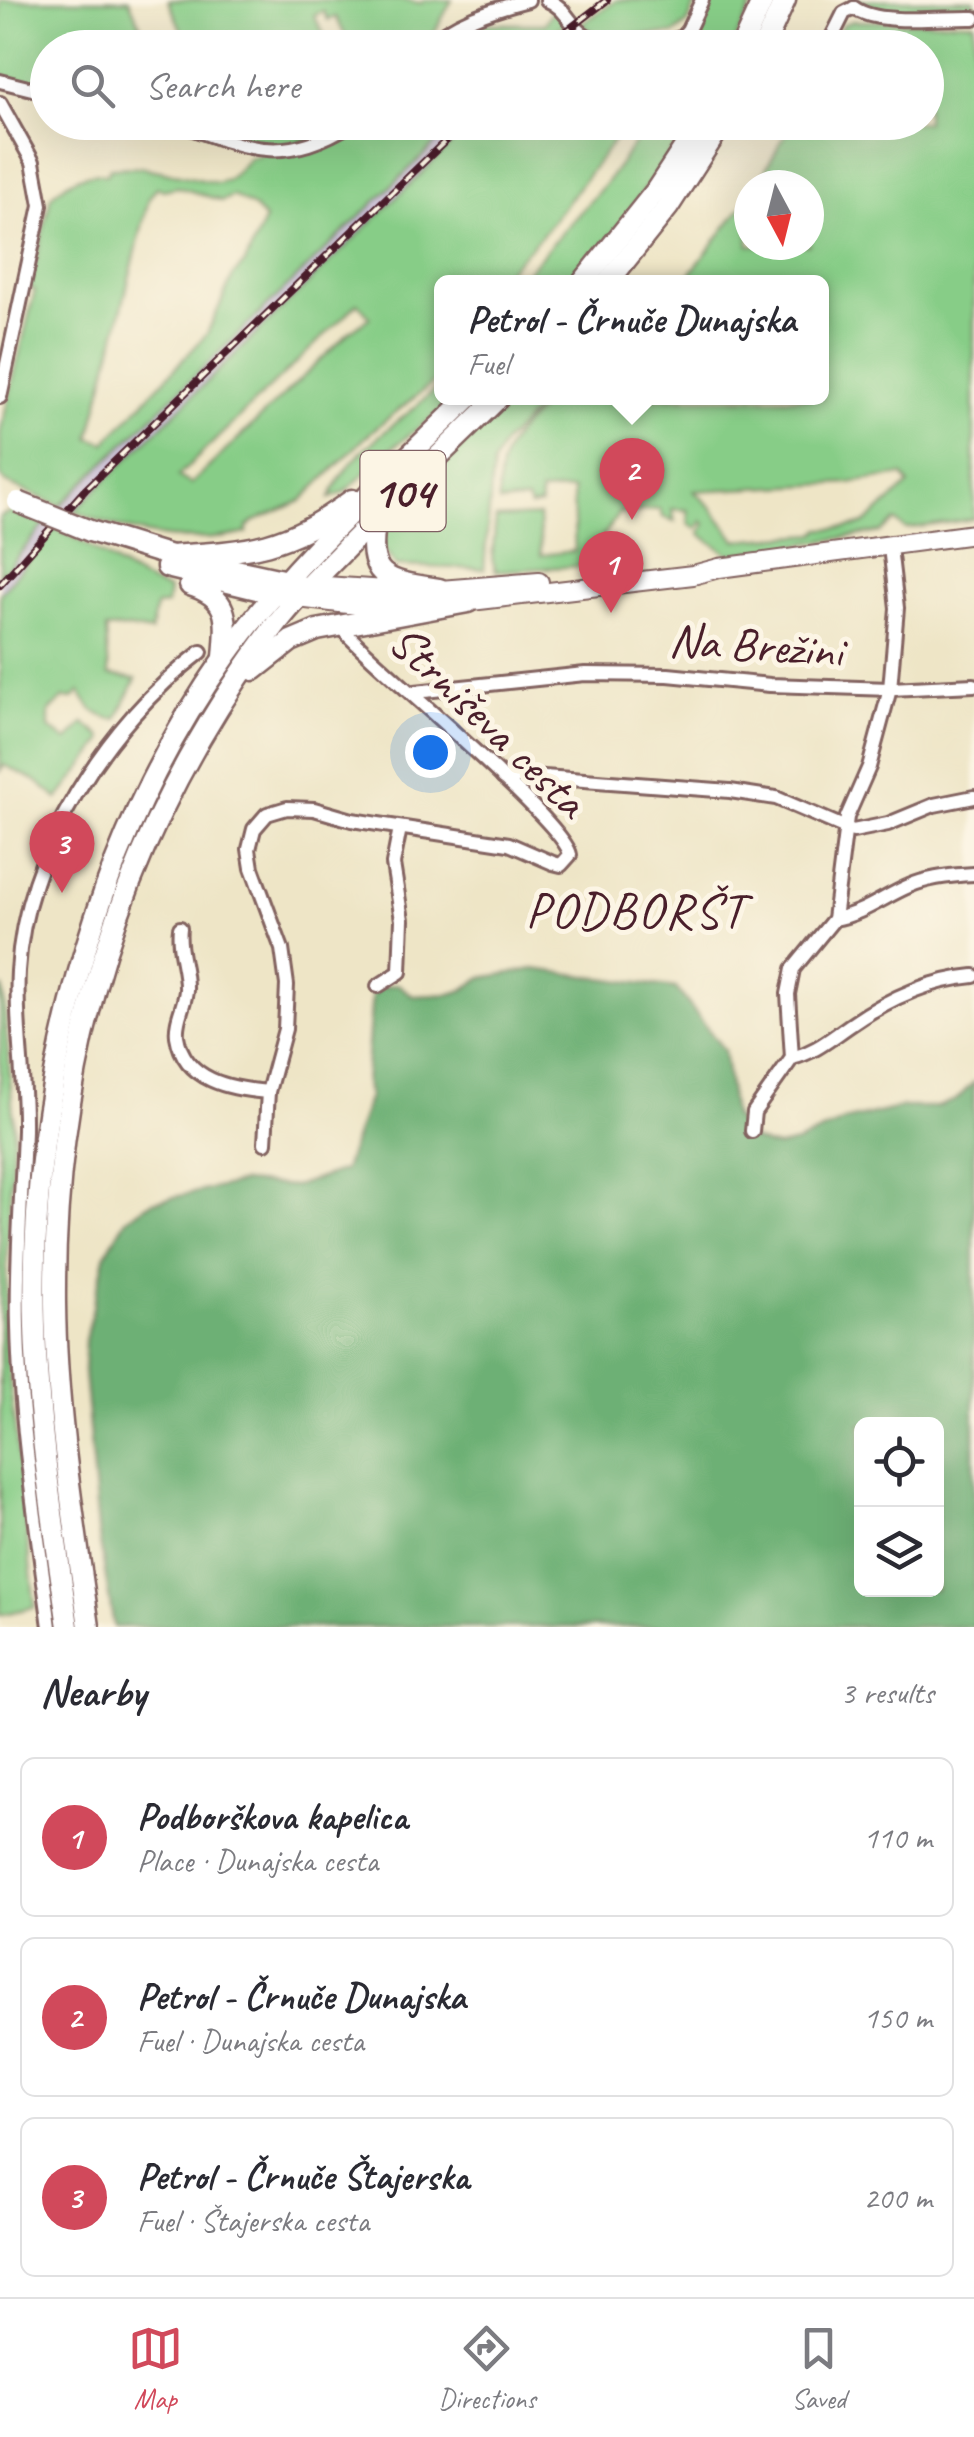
<!DOCTYPE html>
<html lang="en">
<head>
<meta charset="utf-8">
<style>
  body { margin:0; font-family:Caveat,sans-serif; background:#f7f7f7; color:#2b2b33 }
  .controls { position:absolute; right:30px; bottom:30px; display:grid; overflow:hidden; border-radius:15px; box-shadow:0 10px 40px #0002 }
  .controls button { width:90px; height:90px; display:grid; place-items:center; padding:0; border:0; border-bottom:2px solid #e1e1e2; background:#fff; color:#2b2b33; font:50px sans-serif }
  .compass { position:absolute; left:734px; top:170px; width:90px; height:90px; border-radius:50%; background:#fff; box-shadow:0 10px 40px #0002; rotate:173deg }
  .you { position:absolute; left:430px; top:752px; width:35px; height:35px; margin:-25px; border:8px solid #fff; border-radius:50%; background:#1a73e8; box-shadow:0 0 0 15px #1a73e833 }
  .badge { display:grid; place-items:center; width:65px; height:65px; border-radius:50%; background:#d1495b; color:#fff; font-size:32px; font-weight:700 }
  .pin { position:absolute; translate:-50% -82px; filter:drop-shadow(0 2px 5px #0008) }
  .pin::after { content:''; position:absolute; top:52px; width:35px; height:30px; background:inherit; clip-path:polygon(0 0,100% 0,50% 100%) }
  .popup { position:absolute; left:434px; top:275px; width:395px; height:130px; box-sizing:border-box; display:grid; place-content:center; border-radius:15px; background:#fff; filter:drop-shadow(0 2px 8px #0005); font-size:32px; white-space:nowrap; color:#7c7c81 }
  .popup b { font-size:38px; color:#2b2b33 }
  .popup::after { content:''; position:absolute; left:50%; top:100%; margin-left:-20px; border:20px solid transparent; border-top-color:#fff }
  .list { margin:0; padding:0; list-style:none }
  h2 { display:flex; justify-content:space-between; align-items:center; height:130px; margin:0; padding:0 40px; font-size:42px }
  h2 small { font-size:32px; font-weight:400; color:#7c7c81 }
  .list li { display:grid; grid-template-columns:65px 1fr auto; gap:30px; align-items:center; box-sizing:border-box; height:160px; margin:0 20px 20px; padding:0 20px; border:2px solid #e1e1e2; border-radius:15px }
  .list b { display:block; font-size:38px; white-space:nowrap }
  .list p { margin:0; font-size:32px; white-space:nowrap; color:#7c7c81 }
  .list em { font-size:32px; font-style:normal; color:#7c7c81 }
  .icon { flex:none; width:55px; height:55px; fill:none; stroke:currentColor; stroke-width:2; stroke-linecap:round; stroke-linejoin:round }
  .map { position:relative; flex:none; width:974px; height:1627px; overflow:hidden }
  .search { position:absolute; background:#fff; box-shadow:0 10px 40px #0002; left:30px; right:30px; top:30px; height:110px; display:flex; align-items:center; gap:25px; box-sizing:border-box; padding:0 35px; border-radius:55px; color:#7c7c81; font-size:38px }
  .sheet { height:670px; background:#fff }
  nav { display:flex; justify-content:space-around; align-items:center; box-sizing:border-box; height:140px; border-top:2px solid #e1e1e2; background:#fff; font-size:28px; color:#7c7c81 }
  nav a { display:grid; justify-items:center; gap:5px }
  nav .on { color:#d1495b }
  .map>svg:first-child { display:block }
  .industrial { fill:#cabfd7 }
  .green { fill:#87cd87; stroke:#687659; stroke-width:2.5; fill-rule:evenodd }
  .forest { fill:#6db074; stroke:#5c6850; stroke-width:2.5; fill-rule:evenodd }
  .lines { fill:none; stroke-linecap:round; stroke-linejoin:round }
  .street-casing { stroke:#836461; stroke-width:18 }
  .secondary-casing { stroke:#836461; stroke-width:22 }
  .primary-casing { stroke:#836461; stroke-width:25 }
  .street { stroke:#fff; stroke-width:12 }
  .secondary { stroke:#fff; stroke-width:18 }
  .primary { stroke:#fff; stroke-width:20 }
  .rail-casing { stroke:#4a1f2b; stroke-width:8 }
  .rail { stroke:#fcf5e5; stroke-width:4; stroke-dasharray:11; stroke-linecap:butt }
  .primary-bridge-casing { stroke:#836461; stroke-width:25; stroke-linecap:butt }
  .primary-bridge { stroke:#fff; stroke-width:20 }
  .labels { text-anchor:middle; stroke-width:10; stroke-linejoin:round; paint-order:stroke }
  .shield { fill:#fcf5e5; stroke:#7f5f63; stroke-width:2.5 }
  .shield-label { font-size:45px; font-weight:bold; fill:#4a1f2b }
  .street-label { font-size:48px; fill:#4a1f2b; stroke:#fcf5e5 }
  .neighbourhood-label { font-size:50px; letter-spacing:2.5px; fill:#4a1f2b; stroke:#fcf5e5 }
</style>
</head>
<body>
<div class="map">
<svg width="974" height="1627" viewBox="0 0 974 1627">
  <rect width="100%" height="100%" fill="#fcf5e5"/>
  <filter id="ink" filterUnits="userSpaceOnUse"><feTurbulence type="fractalNoise" baseFrequency=".01" numOctaves="2"/><feDisplacementMap in="SourceGraphic" scale="20" xChannelSelector="R" yChannelSelector="G"/><feConvolveMatrix kernelMatrix="1 2 1 2 8 2 1 2 1" color-interpolation-filters="sRGB"/></filter>
  <filter id="wash" filterUnits="userSpaceOnUse"><feTurbulence type="fractalNoise" baseFrequency=".0048" numOctaves="4" result="noise"/><feDisplacementMap in="SourceGraphic" scale="40" xChannelSelector="R" yChannelSelector="G"/><feGaussianBlur stdDeviation="2.25" result="paint"/><feColorMatrix in="noise" values="0 0 0 0 0 0 0 0 0 0 0 0 0 0 0 0 0 1.4 0 .05"/><feComposite in="paint" operator="in"/></filter>
  <g filter="url(#wash)">
    <rect width="100%" height="100%" fill="#eee5c6"/>
    <path class="industrial" d="M457 123H473L55 528 0 594V577L60 506Z"/>
    <g class="green">
      <path d="M0 0H129L150 47 48 48 47 89 0 76Z"/>
      <path d="M168 0H400L422 3 423 0H452L435 31 420 48 351 47 336 17 328 20 323 11 314 16 331 47H189Z"/>
      <path d="M617 0H697L688 23 674 34 599 36 580 25Z"/>
      <path d="M708 0H755L732 47 693 48Z"/>
      <path d="M856 0H974V15H889L859 6Z"/>
      <path d="M554 8 567 22 538 47 430 48 479 19 480 24H545Z"/>
      <path d="M852 21 974 22V519L906 529 895 521 881 532 736 554H728L700 534 705 524 702 521 697 529 689 524 688 510 672 509 675 521 663 517 660 509 619 513 583 566 496 571 492 559 496 518 539 516 541 555 575 551 573 490 540 492 541 505 530 507 527 500 499 503C494 454 514 432 550 401L556 398H822V282H684L749 197V245H809V185H757L792 123 926 122V48L831 47 842 25ZM903 475 909 484C906 488 867 522 864 524 852 529 833 528 821 529L816 534 736 540 711 507 694 491 849 483Z"/>
      <path d="M221 123H347L286 146 228 139Z"/>
      <path d="M360 123H457L60 506 6 483 0 476V433L35 290 30 288 51 196C66 182 87 169 107 175L110 168 141 167 217 183 228 180 250 158ZM157 187 163 190 178 187 222 201 233 196 253 207 265 219 245 263 233 276 207 334 105 443 90 438 149 198Z"/>
      <path d="M473 123H632L624 135H618L542 235 496 282H442V376L372 431 301 501 253 522 247 527V533C188 547 130 535 74 511ZM358 303 370 317 351 331 191 484 178 476Z"/>
      <path d="M649 123H691L616 231 572 282H518L606 183Z"/>
      <path d="M442 382V398H458L392 448 344 493 330 498C350 446 406 422 442 382Z"/>
      <path d="M511 398H547L503 444 493 464 484 569 396 566 383 549 380 532 427 477Z"/>
      <path d="M11 512 45 524 0 577V516Z"/>
      <path d="M55 528C95 545 127 577 169 590L167 605 156 606 151 632 129 628 106 629 109 675 136 679 117 719C96 718 89 708 80 692L72 699 64 698 49 712V728L67 741 84 723 102 737 103 741 58 799 36 781 4 765 0 771V594Z"/>
      <path d="M3 988 14 1128 7 1249 6 1348 35 1607 0 1615V990Z"/>
    </g>
    <path class="forest" d="M534 969 676 988 724 1050 733 1116 751 1139 767 1145 779 1147 796 1143 844 1121 902 1107H937L956 1100 974 1082V1627H114L98 1530 84 1372 85 1340 106 1253 126 1219 152 1202 243 1182 295 1186 344 1170 369 1096 365 1082 372 994 382 987 398 984 413 996 451 994 463 990 481 978ZM862 1424H936V1590H862Z"/>
  </g>
  <g filter="url(#ink)">
    <g class="lines">
      <defs>
        <g id="street">
          <path d="M547 0C565 7 568 22 582 33 599 47 656 43 678 39"/>
          <path d="M854 8C879 26 941 17 974 18"/>
          <path d="M830 41 844 13 854 8"/>
          <path d="M676 44 688 30 702 0"/>
          <path d="M425 48C452 22 493 9 528 0"/>
          <path d="M0 81 48 93"/>
          <path d="M0 103 33 162 41 205 0 397"/>
          <path d="M175 122C247 149 283 167 354 122"/>
          <path d="M415 692 585 674 668 675 770 685 890 689 974 685"/>
          <path d="M503 778 531 776 730 791 776 798 853 831 888 824 934 805 974 797"/>
          <path d="M834 919C863 914 883 897 909 886 929 877 953 875 974 874"/>
          <path d="M180 928C177 950 187 969 186 990 185 1005 175 1020 177 1036 184 1081 231 1089 268 1092"/>
          <path d="M378 986 400 972 402 920 393 864 400 828"/>
          <path d="M792 1058 788 994 793 969 834 919 847 817 869 767 890 689 897 608 890 547"/>
          <path d="M752 1131 754 1112 792 1058C816 1052 831 1038 852 1024 888 999 930 980 974 976"/>
          <path d="M265 1143 268 1092 285 1029 287 985 282 949 252 868 249 849 254 829 267 814 287 808 314 809 352 820 509 844 553 863 561 865 570 855C566 823 381 671 347 634"/>
          <path d="M50 1627C37 1527 20 1427 18 1326 16 1260 22 1195 24 1130 25 1077 15 1024 18 971 25 850 106 724 201 652"/>
        </g>
        <g id="secondary">
          <path d="M310 585 415 592 539 582"/>
          <path d="M298 598 348 604 418 605"/>
          <path d="M454 603 693 575 719 568 974 534"/>
        </g>
        <g id="primary">
          <path d="M741 48 763 0"/>
          <path d="M763 48 785 0"/>
          <path d="M583 282 655 192 701 122"/>
          <path d="M608 282 668 207 723 122"/>
          <path d="M376 518C365 579 385 581 439 589"/>
          <path d="M90 531 171 556 296 583"/>
          <path d="M171 556C252 551 285 549 352 500"/>
          <path d="M167 567 285 596"/>
          <path d="M190 585C231 598 227 619 224 657"/>
          <path d="M254 670 291 641 317 630 468 602"/>
          <path d="M68 1627C54 1527 38 1428 35 1327 28 1099 92 843 226 656 294 560 386 480 468 398"/>
          <path d="M89 1627C74 1520 56 1411 55 1303 53 1056 123 830 271 631 293 601 321 574 347 547 397 496 448 447 498 398"/>
        </g>
      </defs>
      <use href="#street" class="street-casing"/>
      <use href="#secondary" class="secondary-casing"/>
      <use href="#primary" class="primary-casing"/>
      <use href="#street" class="street"/>
      <use href="#secondary" class="secondary"/>
      <use href="#primary" class="primary"/>
      <defs>
        <g id="rail">
          <path d="M545 48 607 0"/>
          <path d="M0 585 85 490 465 122"/>
        </g>
      </defs>
      <use href="#rail" class="rail-casing"/>
      <use href="#rail" class="rail"/>
      <defs>
        <path id="primary-bridge" d="M18 502 90 531"/>
      </defs>
      <use href="#primary-bridge" class="primary-bridge-casing"/>
      <use href="#primary-bridge" class="primary-bridge"/>
    </g>
  </g>
  <g class="labels">
    <rect class="shield" x="360.5" y="451" width="85" height="80" rx="8"/>
    <g class="shield-label">
      <text x="403" y="507">104</text>
    </g>
    <g class="street-label">
      <text transform="translate(756 644) rotate(4)" y="17">Na Brežini</text>
      <text transform="translate(489 720) rotate(44)" y="17">Strniševa cesta</text>
    </g>
    <g class="neighbourhood-label">
      <text x="636" y="927">PODBORŠT</text>
    </g>
  </g>
</svg>
<div class="controls">
<button><svg class="icon" aria-label="locate" viewBox="0 0 24 24"><circle cx="12" cy="12" r="6"/><path d="M12 2v4M12 18v4M2 12h4M18 12h4"/></svg></button>
<button><svg class="icon" aria-label="layers" viewBox="0 0 24 24"><path d="M12 4l9 5-9 5-9-5zM3 14l9 5 9-5"/></svg></button>
</div>
<svg class="compass" viewBox="-18 -18 36 36"><path d="M0-13l5 13h-10z" fill="#e53935"/><path d="M0 13l5-13h-10z" fill="#7c7c81"/></svg>
<div class="you"></div>
<div class="pin badge" style="left:611px;top:613px">1</div>
<div class="pin badge" style="left:632px;top:520px">2</div>
<div class="popup"><b>Petrol - Črnuče Dunajska</b>Fuel</div>
<div class="pin badge" style="left:62px;top:893px">3</div>
<div class="search"><svg class="icon" aria-label="search" viewBox="0 0 24 24"><circle cx="10" cy="10" r="6"/><path d="M15 15l6 6"/></svg>Search here</div>
</div>
<section class="sheet">
<h2>Nearby<small>3 results</small></h2>
<ul class="list">
<li><span class="badge">1</span><div><b>Podborškova kapelica</b><p>Place · Dunajska cesta</p></div><em>110 m</em></li>
<li><span class="badge">2</span><div><b>Petrol - Črnuče Dunajska</b><p>Fuel · Dunajska cesta</p></div><em>150 m</em></li>
<li><span class="badge">3</span><div><b>Petrol - Črnuče Štajerska</b><p>Fuel · Štajerska cesta</p></div><em>200 m</em></li>
</ul>
</section>
<nav>
<a class="on"><svg class="icon" aria-label="map" viewBox="0 0 24 24"><path d="M3 6l6-2 6 2 6-2v14l-6 2-6-2-6 2zM9 4v14M15 6v14"/></svg>Map</a>
<a><svg class="icon" aria-label="directions" viewBox="0 0 24 24"><path d="M12 3l9 9-9 9-9-9zM9 14v-3h6M13 9l2 2-2 2"/></svg>Directions</a>
<a><svg class="icon" aria-label="saved" viewBox="0 0 24 24"><path d="M7 4h10v16l-5-4-5 4z"/></svg>Saved</a>
</nav>
</body>
</html>
